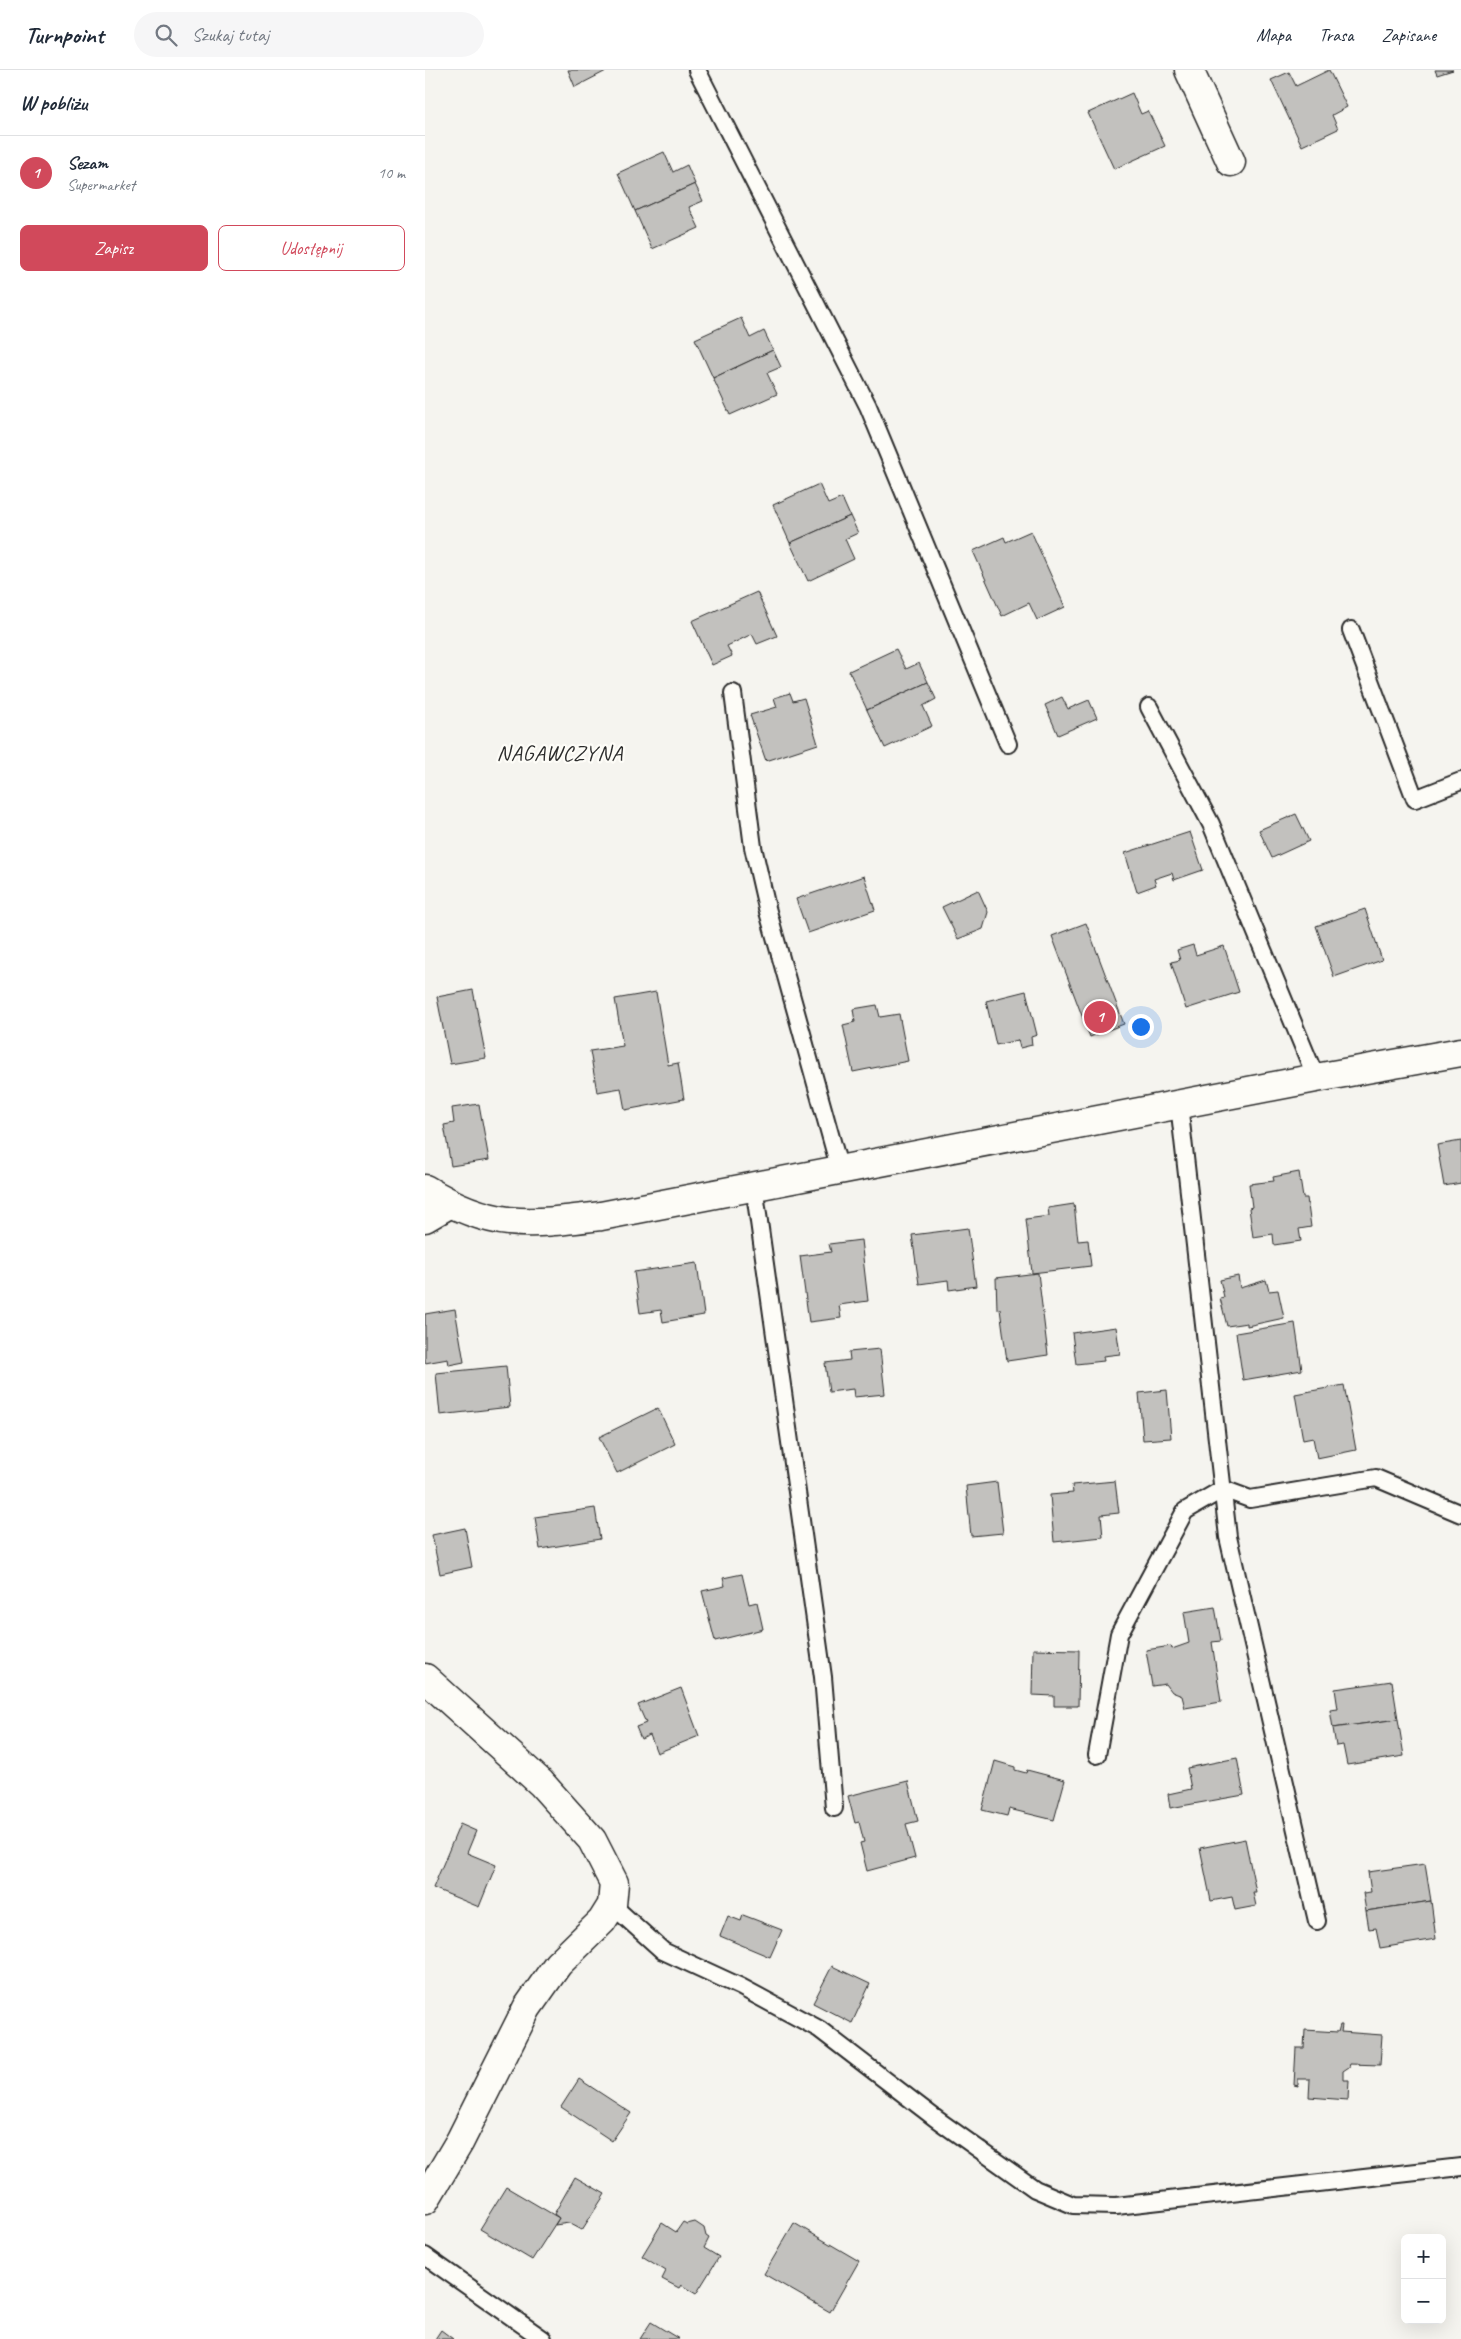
<!DOCTYPE html>
<html lang="pl">
<head>
<meta charset="utf-8">
<style>
  body { margin:0; font-family:Caveat,sans-serif; background:#f6f6f7; color:#1f2937 }
  .controls { position:absolute; right:15px; bottom:15px; display:grid; overflow:hidden; border-radius:8px; box-shadow:0 5px 20px #0002 }
  .controls button { width:45px; height:45px; display:grid; place-items:center; padding:0; border:0; border-bottom:1px solid #e0e1e3; background:#fff; color:#1f2937; font:25px sans-serif }
  .you { position:absolute; left:715px; top:956px; width:18px; height:18px; margin:-12px; border:4px solid #fff; border-radius:50%; background:#1a73e8; box-shadow:0 0 0 8px #1a73e833 }
  .badge { display:grid; place-items:center; width:32px; height:32px; border-radius:50%; background:#d1495b; color:#fff; font-size:16px; font-weight:700 }
  .pin { position:absolute; translate:-50% -50%; border:2px solid #fff; box-shadow:0 1px 5px #0006 }
  .list { margin:0; padding:0; list-style:none }
  h2 { display:flex; justify-content:space-between; align-items:center; height:65px; margin:0; padding:0 20px; font-size:21px }
  h2 small { font-size:16px; font-weight:400; color:#747a83 }
  .list li { display:grid; grid-template-columns:32px 1fr auto; gap:15px; align-items:center; box-sizing:border-box; height:75px; padding:0 20px; border-top:1px solid #e0e1e3 }
  .list b { display:block; font-size:19px; white-space:nowrap }
  .list p { margin:0; font-size:16px; white-space:nowrap; color:#747a83 }
  .list em { font-size:16px; font-style:normal; color:#747a83 }
  .actions { display:flex; gap:10px; padding:15px 20px }
  .actions a { flex:1; padding:11px 0; border:1px solid #d1495b; border-radius:8px; text-align:center; font-size:18px; color:#d1495b }
  .actions .main { background:#d1495b; color:#fff }
  .icon { flex:none; width:28px; height:28px; fill:none; stroke:currentColor; stroke-width:2; stroke-linecap:round; stroke-linejoin:round }
  .map { position:relative; flex:none; width:1036px; height:2269px; overflow:hidden }
  header { display:flex; align-items:center; gap:30px; box-sizing:border-box; height:70px; padding:0 25px; background:#fff; border-bottom:1px solid #e0e1e3 }
  header strong { font-size:24px }
  nav { display:flex; gap:28px; margin-inline-start:auto; font-size:18px }
  .search { width:350px; height:45px; background:#f6f6f7; display:flex; align-items:center; gap:12px; box-sizing:border-box; padding:0 18px; border-radius:28px; color:#747a83; font-size:19px }
  main { display:flex }
  aside { flex:1; background:#fff }
  .map>svg:first-child { display:block }
  .building { fill:#c2c1be; stroke:#2b2b2b }
  .lines { fill:none; stroke-linecap:round; stroke-linejoin:round }
  .service-casing { stroke:#2b2b2b; stroke-width:20 }
  .minor-casing { stroke:#2b2b2b; stroke-width:31 }
  .tertiary-casing { stroke:#2b2b2b; stroke-width:31 }
  .service { stroke:#fdfcf7; stroke-width:16 }
  .minor { stroke:#fdfcf7; stroke-width:28 }
  .tertiary { stroke:#fdfcf7; stroke-width:28 }
  .labels { text-anchor:middle; stroke-width:4.5; stroke-linejoin:round; paint-order:stroke }
  .quarter-label { font-size:22px; letter-spacing:1px; fill:#2b2b2b; stroke:#fdfcf7 }
</style>
</head>
<body>
<header>
<strong>Turnpoint</strong>
<div class="search"><svg class="icon" aria-label="search" viewBox="0 0 24 24"><circle cx="10" cy="10" r="6"/><path d="M15 15l6 6"/></svg>Szukaj tutaj</div>
<nav><a>Mapa</a><a>Trasa</a><a>Zapisane</a></nav>
</header>
<main>
<aside>
<h2>W pobliżu<small></small></h2>
<ul class="list">
<li><span class="badge">1</span><div><b>Sezam</b><p>Supermarket</p></div><em>10 m</em></li>
</ul>
<div class="actions"><a class="main">Zapisz</a><a>Udostępnij</a></div>
</aside>
<div class="map">
<svg width="1036" height="2269" viewBox="0 0 1036 2269">
  <rect width="100%" height="100%" fill="#f5f4ef"/>
  <filter id="ink" filterUnits="userSpaceOnUse"><feTurbulence type="fractalNoise" baseFrequency=".02" numOctaves="2"/><feDisplacementMap in="SourceGraphic" scale="10" xChannelSelector="R" yChannelSelector="G"/><feConvolveMatrix kernelMatrix="1 2 1 2 8 2 1 2 1" color-interpolation-filters="sRGB"/></filter>
  <g filter="url(#ink)">
    <g class="building">
      <path d="M143 0H183L150 17Z"/>
      <path d="M904 0 922 37 907 45 913 59 877 76 846 10 864 2 871 16Z"/>
      <path d="M1010 0H1028L1012 5Z"/>
      <path d="M707 23 716 44 723 41 740 76 689 99 663 43Z"/>
      <path d="M239 82 248 102 262 95 270 114 210 141 193 103Z"/>
      <path d="M270 114 278 131 264 137 274 158 227 179 210 141Z"/>
      <path d="M316 248 325 268 339 261 348 280 288 308 270 269Z"/>
      <path d="M348 280 356 297 342 303 352 324 305 345 288 308Z"/>
      <path d="M394 414 403 434 417 428 425 446 365 473 348 435Z"/>
      <path d="M425 446 433 463 420 469 429 489 383 511 365 473Z"/>
      <path d="M606 461 640 537 612 550 604 533 577 546 548 481 579 467 581 472Z"/>
      <path d="M332 522 352 566 332 574 327 564 302 576 307 586 287 595 267 551Z"/>
      <path d="M471 579 481 599 494 593 503 612 442 640 424 601Z"/>
      <path d="M503 612 511 629 498 636 507 656 460 678 442 640Z"/>
      <path d="M365 623 368 631 379 628 393 674 341 691 325 645 352 637 349 628Z"/>
      <path d="M637 627 643 639 664 630 672 648 633 665 620 635Z"/>
      <path d="M871 744 884 771 847 788 834 760Z"/>
      <path d="M765 762 778 800 749 810 747 803 729 809 731 815 712 822 700 783Z"/>
      <path d="M439 806 450 840 383 863 371 829Z"/>
      <path d="M553 820 563 842 558 859 533 869 517 837Z"/>
      <path d="M940 839 957 890 909 907 891 856Z"/>
      <path d="M661 853 699 954 665 967 627 866Z"/>
      <path d="M768 875 771 885 799 876 814 922 761 939 746 892 755 890 752 880Z"/>
      <path d="M48 920 61 988 25 994 12 927Z"/>
      <path d="M601 921 612 965 606 967 607 975 595 978 593 970 571 975 561 931Z"/>
      <path d="M231 922 243 995 253 993 259 1029 200 1040 196 1018 172 1022 165 981 198 976 190 929Z"/>
      <path d="M452 935 455 947 474 944 483 991 428 1002 418 955 430 952 428 939Z"/>
      <path d="M54 1034 64 1090 26 1096 19 1055 29 1053 27 1038Z"/>
      <path d="M1036 1071V1113L1019 1116 1012 1075Z"/>
      <path d="M874 1102 878 1128H882L886 1157 874 1159 876 1171 849 1175 848 1164 828 1167 824 1138 827 1137 824 1114 849 1111 848 1107Z"/>
      <path d="M649 1134 653 1171 663 1170 666 1196 607 1203 601 1149 624 1146 623 1138Z"/>
      <path d="M543 1158 551 1216 524 1220 523 1210 494 1214 487 1165Z"/>
      <path d="M436 1170 443 1231 414 1235 416 1248 384 1252 375 1186 406 1182 404 1174Z"/>
      <path d="M272 1193 279 1245 238 1252 236 1240 215 1243 209 1202Z"/>
      <path d="M613 1203 623 1285 582 1291 575 1239H572L571 1208Z"/>
      <path d="M813 1206 815 1218 841 1210 844 1221 853 1220 859 1248 822 1256V1253L802 1256 795 1228 799 1227 795 1210Z"/>
      <path d="M30 1239 39 1292 24 1295 23 1289 0 1293V1244Z"/>
      <path d="M870 1253 877 1300 818 1310 811 1263Z"/>
      <path d="M691 1257 695 1284 678 1286 679 1291 651 1294 647 1263Z"/>
      <path d="M455 1279 460 1324 429 1327 428 1319 404 1322 400 1293 425 1290 424 1282Z"/>
      <path d="M81 1296 85 1337 15 1345 11 1303Z"/>
      <path d="M919 1315 931 1380 892 1388 888 1368 878 1370 870 1324Z"/>
      <path d="M742 1320 746 1368 718 1370 714 1323Z"/>
      <path d="M233 1338 250 1374 192 1403 174 1367Z"/>
      <path d="M690 1411 694 1443 676 1445 678 1467 629 1472 625 1425 648 1423 647 1415Z"/>
      <path d="M572 1412 578 1463 546 1466 541 1416Z"/>
      <path d="M170 1438 175 1469 115 1479 110 1447Z"/>
      <path d="M40 1458 47 1497 15 1504 7 1465Z"/>
      <path d="M317 1504 324 1534 332 1532 338 1559 290 1571 277 1521 300 1516 298 1508Z"/>
      <path d="M790 1537 796 1571 787 1572 796 1632 760 1638 757 1626 747 1622 741 1614 727 1616 721 1580 746 1576 747 1579 764 1573 759 1542Z"/>
      <path d="M608 1579 654 1580 653 1636H629V1626L607 1625Z"/>
      <path d="M967 1611 973 1649 908 1658 905 1640 913 1639 910 1619Z"/>
      <path d="M256 1618 274 1666 232 1683 225 1665 216 1669 211 1657 221 1653 213 1635Z"/>
      <path d="M973 1649 979 1686 922 1695 918 1675 911 1676 908 1658Z"/>
      <path d="M812 1688 819 1725 745 1738 743 1724 766 1719 762 1698Z"/>
      <path d="M570 1691 590 1697V1700L601 1703 602 1700 640 1710 629 1750 584 1739 582 1746 557 1740Z"/>
      <path d="M483 1711 493 1751 481 1754 490 1788 442 1801 435 1773 439 1772 434 1752 430 1753 423 1726Z"/>
      <path d="M35 1754 51 1761 42 1783 71 1795 54 1837 8 1818Z"/>
      <path d="M820 1769 831 1822H828L831 1836 810 1840 807 1827 786 1831 775 1778Z"/>
      <path d="M1000 1794 1006 1831 941 1841 938 1823 946 1822 943 1802Z"/>
      <path d="M1006 1831 1011 1869 955 1878 951 1858 944 1859 941 1841Z"/>
      <path d="M318 1845 357 1860 345 1887 295 1866 303 1846 316 1851Z"/>
      <path d="M407 1896 445 1914 427 1953 388 1933Z"/>
      <path d="M915 1955H917L916 1962 957 1965 955 1995 925 1994 924 1997 918 2001V2010H924L923 2030 884 2027 885 2009H873V2016L869 2015 871 1978H879L880 1960 913 1962Z"/>
      <path d="M154 2009 206 2043 187 2071 136 2037Z"/>
      <path d="M150 2107 180 2124 157 2160 144 2153 130 2155 134 2148 129 2144Z"/>
      <path d="M81 2117 134 2148 107 2190 55 2159Z"/>
      <path d="M258 2152 262 2154 270 2152 279 2158 281 2166 284 2168 279 2178 294 2187 271 2224 256 2215 254 2218 237 2209 241 2201 217 2186 237 2153 251 2162Z"/>
      <path d="M369 2153 434 2191 405 2242 339 2204Z"/>
      <path d="M226 2252 254 2269H215Z"/>
      <path d="M16 2260 28 2269H10Z"/>
    </g>
    <g class="lines">
      <defs>
        <g id="service">
          <path d="M272 0 443 336 583 674"/>
          <path d="M926 560 990 729 1036 711"/>
          <path d="M308 623 328 777 342 838 415 1100"/>
          <path d="M724 637 786 754 891 1008"/>
          <path d="M754 1034 803 1467 892 1851"/>
          <path d="M329 1116 398 1607 409 1738"/>
          <path d="M672 1685 694 1564 760 1441 798 1419 825 1429 951 1408 1036 1444"/>
          <path d="M187 1835 238 1881 316 1917 394 1959 510 2048 610 2119 648 2135 691 2136 1036 2097"/>
          <path d="M0 2186 118 2269"/>
        </g>
        <g id="minor">
          <path d="M764 0 806 92"/>
          <path d="M0 1148 24 1134"/>
          <path d="M0 1608 116 1713 167 1770 189 1813 187 1835 177 1851 133 1894 102 1938 35 2071 0 2130"/>
        </g>
        <path id="tertiary" d="M0 1119C67 1160 102 1155 176 1146L891 1008 1036 982"/>
      </defs>
      <use href="#service" class="service-casing"/>
      <use href="#minor" class="minor-casing"/>
      <use href="#tertiary" class="tertiary-casing"/>
      <use href="#service" class="service"/>
      <use href="#minor" class="minor"/>
      <use href="#tertiary" class="tertiary"/>
    </g>
  </g>
  <g class="labels">
    <g class="quarter-label">
      <text x="135" y="690">NAGAWCZYNA</text>
    </g>
  </g>
</svg>
<div class="controls">
<button>+</button>
<button>−</button>
</div>
<div class="you"></div>
<div class="pin badge" style="left:675px;top:947px">1</div>
</div>
</main>
</body>
</html>
